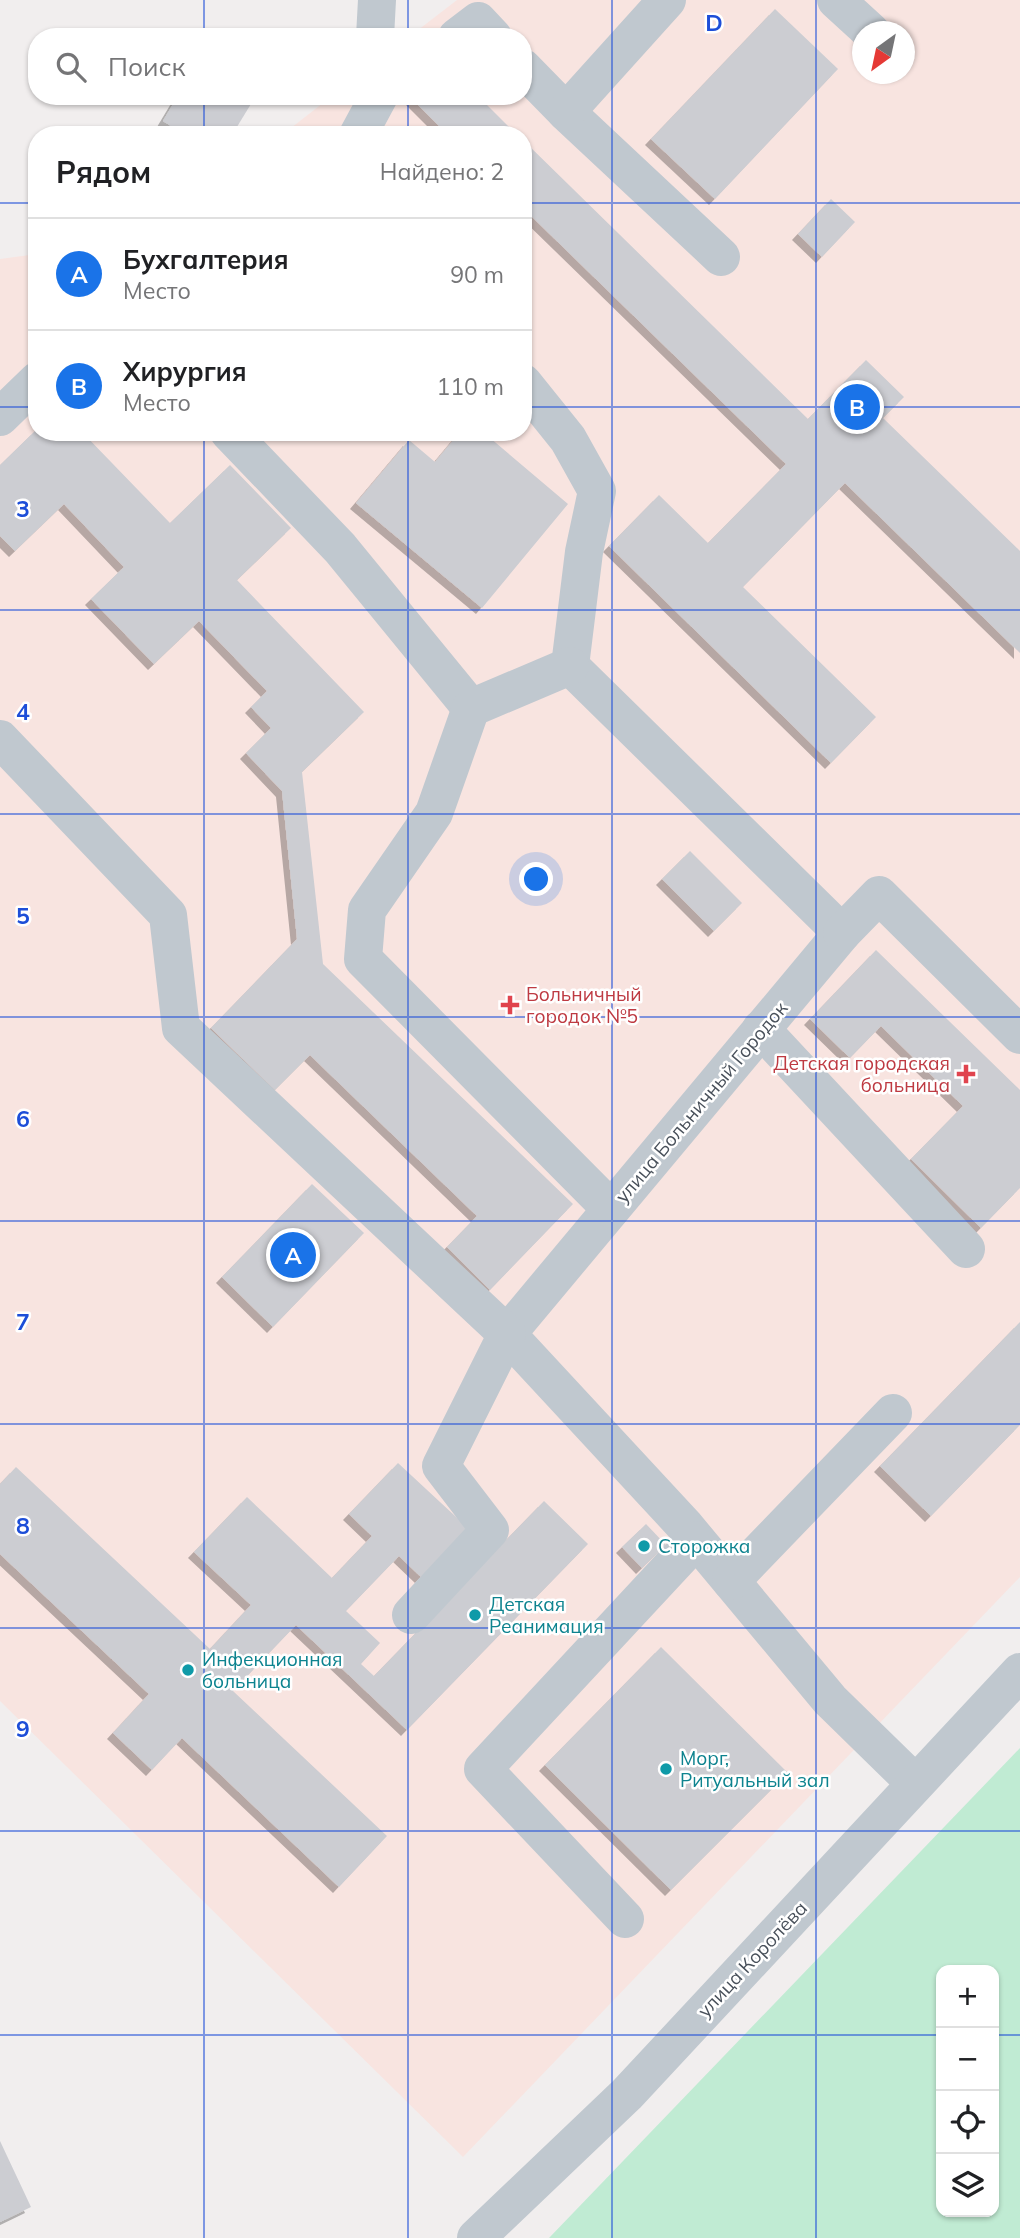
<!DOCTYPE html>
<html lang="ru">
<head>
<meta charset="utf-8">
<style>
  body { margin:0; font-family:Mulish,sans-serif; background:#f2f2f2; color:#202124 }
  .controls { position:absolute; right:21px; bottom:21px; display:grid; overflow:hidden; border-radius:14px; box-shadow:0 2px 5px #0004 }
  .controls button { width:63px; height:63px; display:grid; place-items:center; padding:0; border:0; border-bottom:2px solid #e0e0e0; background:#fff; color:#202124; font:35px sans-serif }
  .compass { position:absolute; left:852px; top:21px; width:63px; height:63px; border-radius:50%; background:#fff; box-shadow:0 2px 5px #0004; rotate:213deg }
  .you { position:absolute; left:537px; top:880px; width:24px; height:24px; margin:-18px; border:5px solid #fff; border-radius:50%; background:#1a73e8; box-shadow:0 0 0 10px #1a73e833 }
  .badge { display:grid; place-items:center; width:46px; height:46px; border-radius:50%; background:#1a73e8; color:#fff; font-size:23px; font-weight:700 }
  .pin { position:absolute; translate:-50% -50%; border:4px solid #fff; box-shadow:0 2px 7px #0006 }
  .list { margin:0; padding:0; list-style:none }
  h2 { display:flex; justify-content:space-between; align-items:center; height:91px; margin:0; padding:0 28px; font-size:30px }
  h2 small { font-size:23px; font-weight:400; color:#757577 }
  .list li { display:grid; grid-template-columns:46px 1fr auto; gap:21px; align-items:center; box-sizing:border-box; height:112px; padding:0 28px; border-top:2px solid #e0e0e0 }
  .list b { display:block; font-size:26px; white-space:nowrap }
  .list p { margin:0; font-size:23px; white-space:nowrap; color:#757577 }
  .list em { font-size:23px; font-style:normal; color:#757577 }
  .icon { flex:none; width:38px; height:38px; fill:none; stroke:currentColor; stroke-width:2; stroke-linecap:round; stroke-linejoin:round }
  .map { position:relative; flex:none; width:1020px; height:2238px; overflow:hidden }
  .search { position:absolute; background:#fff; box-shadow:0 2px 5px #0004; left:28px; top:28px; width:504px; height:77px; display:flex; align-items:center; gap:18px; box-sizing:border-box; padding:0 24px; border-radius:28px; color:#757577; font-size:26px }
  .panel { position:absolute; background:#fff; box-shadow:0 2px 5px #0004; left:28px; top:126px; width:504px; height:315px; border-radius:28px }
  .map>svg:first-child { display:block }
  .medical { fill:#f8e4e0; fill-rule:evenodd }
  .green { fill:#c0ebd3; fill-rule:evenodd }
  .building { fill:#cccdd2; filter:url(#shadow) }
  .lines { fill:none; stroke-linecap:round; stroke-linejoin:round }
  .minor { stroke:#c0c8cf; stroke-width:38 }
  .grid { fill:none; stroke:#1d4ed8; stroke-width:2; stroke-opacity:0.55 }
  .health-dot { fill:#e0444e; stroke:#fff; stroke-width:2.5 }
  .culture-dot { fill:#0f9aa8; stroke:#fff; stroke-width:2.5 }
  .labels { text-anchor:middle; stroke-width:5; stroke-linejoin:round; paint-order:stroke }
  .health-label { font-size:19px; fill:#be3a42; stroke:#fff; text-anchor:start }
  .street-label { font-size:19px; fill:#48505a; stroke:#fff }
  .culture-label { font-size:19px; fill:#0d838f; stroke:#fff; text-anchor:start }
  .grid-label { font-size:23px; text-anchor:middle; font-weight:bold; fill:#1d4ed8; stroke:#fff; stroke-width:5; stroke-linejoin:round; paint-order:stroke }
</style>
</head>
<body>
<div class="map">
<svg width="1020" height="2238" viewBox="0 0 1020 2238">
  <defs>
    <filter id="shadow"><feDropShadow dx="-6" dy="6" stdDeviation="0" flood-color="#0004"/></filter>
  </defs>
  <rect width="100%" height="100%" fill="#f1eeee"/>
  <path class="medical" d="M457 0H1020V1577L463 2157 0 1701V259L37 254V432H523V135H282L332 96H523V37H409ZM862 32H904V74H862Z"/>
  <path class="green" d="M1020 1748V2238H549ZM941 1970H994V2212H941Z"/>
  <g class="building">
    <path d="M775 9 838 69 715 199 651 139Z"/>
    <path d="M178 96H250L254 99 232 135H186L163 121Z"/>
    <path d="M413 96H478L517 135H448L411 98Z"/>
    <path d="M523 140 808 419 866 360 904 397 883 418 1020 551V653L845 483 743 587 876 717 831 763 609 546 659 495 708 543 786 464 523 208Z"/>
    <path d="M831 199 855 222 822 257 798 234Z"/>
    <path d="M37 429V432H82L170 523 230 465 291 528 237 580 364 712 302 772 323 964 573 1204 490 1290 447 1247 477 1216 310 1055 275 1090 211 1028 297 939 282 791 246 753 271 728 251 707 267 691 199 621 154 664 91 599 124 567 64 504 15 551 0 536V465Z"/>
    <path d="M460 432H483L568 504 482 608 356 503 409 440 435 462Z"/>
    <path d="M690 851 742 903 714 931 662 879Z"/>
    <path d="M876 950 1020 1090V1188L981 1228 911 1159 963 1106 881 1026 850 1058 810 1019Z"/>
    <path d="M312 1184 364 1233 273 1327 222 1277Z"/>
    <path d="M1020 1322V1425L931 1516 880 1466Z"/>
    <path d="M398 1463 468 1528 421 1577 399 1556 346 1611 380 1643 361 1664 374 1676 544 1501 588 1544 407 1730 296 1625 233 1691 387 1836 339 1887 182 1738 152 1770 113 1733 149 1694 0 1554V1484L16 1467 210 1649 251 1605 194 1552 247 1497 332 1578 372 1536 349 1514Z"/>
    <path d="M646 1524 666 1545 642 1568 622 1547Z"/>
    <path d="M661 1647 788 1773 671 1890 545 1765Z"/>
    <path d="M0 2141 31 2207 0 2222Z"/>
  </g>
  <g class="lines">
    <g class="minor">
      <path d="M836 0 871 32"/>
      <path d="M375 37 377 0"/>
      <path d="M457 37 478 21 493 37"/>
      <path d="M523 68 566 112 721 257"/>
      <path d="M566 112 667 0"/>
      <path d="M358 135 379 96"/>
      <path d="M523 383 568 439 597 491 584 552 570 666 842 933 507 1334 685 1526 830 1700 915 1783"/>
      <path d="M0 417 37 381"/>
      <path d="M229 432 340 548 471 708"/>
      <path d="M570 666 471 708 434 813 367 910 363 959 611 1209"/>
      <path d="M0 739 168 915 181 1028 507 1334 441 1466 490 1530 411 1615"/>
      <path d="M842 933 879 895 1020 1035"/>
      <path d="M761 1029 966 1249"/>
      <path d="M731 1581 893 1413"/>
      <path d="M625 1919 483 1769 696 1540"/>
      <path d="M476 2238 627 2094 1020 1672"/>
    </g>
  </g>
  <path class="grid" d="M204 0V37M408 0V37M612 0V2238M816 0V2238M204 96V135M408 96V135M0 203H37M523 203H1020M0 407H37M523 407H1020M204 432V2238M408 432V2238M0 610H1020M0 814H1020M0 1017H1020M0 1221H1020M0 1424H1020M0 1628H1020M0 1831H1020M0 2035H941M994 2035H1020"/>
  <g class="health-dot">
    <path d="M506.5 994.5h7v7h7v7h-7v7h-7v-7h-7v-7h7z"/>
    <path d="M962.5 1063.5h7v7h7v7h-7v7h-7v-7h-7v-7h7z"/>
  </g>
  <g class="culture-dot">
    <circle cx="644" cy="1546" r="7"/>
    <circle cx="475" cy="1615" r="7"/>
    <circle cx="188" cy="1670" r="7"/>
    <circle cx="666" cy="1769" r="7"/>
  </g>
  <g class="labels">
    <g class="health-label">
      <text x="526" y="1001">Больничный<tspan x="526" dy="22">городок №5</tspan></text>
      <text x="950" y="1070" text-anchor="end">Детская городская<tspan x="950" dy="22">больница</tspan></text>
    </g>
    <g class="street-label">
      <text transform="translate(701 1102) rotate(-50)" y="7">улица Больничный Городок</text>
      <text transform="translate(752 1959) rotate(-47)" y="7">улица Королёва</text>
    </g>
    <g class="culture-label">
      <text x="658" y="1553">Сторожка</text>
      <text x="489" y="1611">Детская<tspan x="489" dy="22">Реанимация</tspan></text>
      <text x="202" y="1666">Инфекционная<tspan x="202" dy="22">больница</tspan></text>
      <text x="680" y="1765">Морг,<tspan x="680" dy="22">Ритуальный зал</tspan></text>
    </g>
  </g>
  <g class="grid-label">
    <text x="714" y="31">D</text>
    <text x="23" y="517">3</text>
    <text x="23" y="720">4</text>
    <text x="23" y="924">5</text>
    <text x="23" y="1127">6</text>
    <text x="23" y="1330">7</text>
    <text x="23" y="1534">8</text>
    <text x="23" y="1737">9</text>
  </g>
</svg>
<div class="controls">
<button>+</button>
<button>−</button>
<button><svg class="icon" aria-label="locate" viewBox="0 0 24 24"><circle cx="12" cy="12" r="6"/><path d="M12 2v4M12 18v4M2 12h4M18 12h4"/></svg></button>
<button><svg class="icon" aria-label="layers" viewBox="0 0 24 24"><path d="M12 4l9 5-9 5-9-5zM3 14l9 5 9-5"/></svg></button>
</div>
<svg class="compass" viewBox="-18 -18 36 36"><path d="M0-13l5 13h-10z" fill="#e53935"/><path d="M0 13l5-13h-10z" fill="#757577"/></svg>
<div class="you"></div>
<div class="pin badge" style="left:293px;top:1255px">A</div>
<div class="pin badge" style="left:857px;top:407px">B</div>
<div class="search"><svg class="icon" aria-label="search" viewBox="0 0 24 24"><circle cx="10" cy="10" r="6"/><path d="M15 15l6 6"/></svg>Поиск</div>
<section class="panel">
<h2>Рядом<small>Найдено: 2</small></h2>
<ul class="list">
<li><span class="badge">A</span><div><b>Бухгалтерия</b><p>Место</p></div><em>90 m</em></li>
<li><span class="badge">B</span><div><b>Хирургия</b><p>Место</p></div><em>110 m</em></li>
</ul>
</section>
</div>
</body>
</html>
